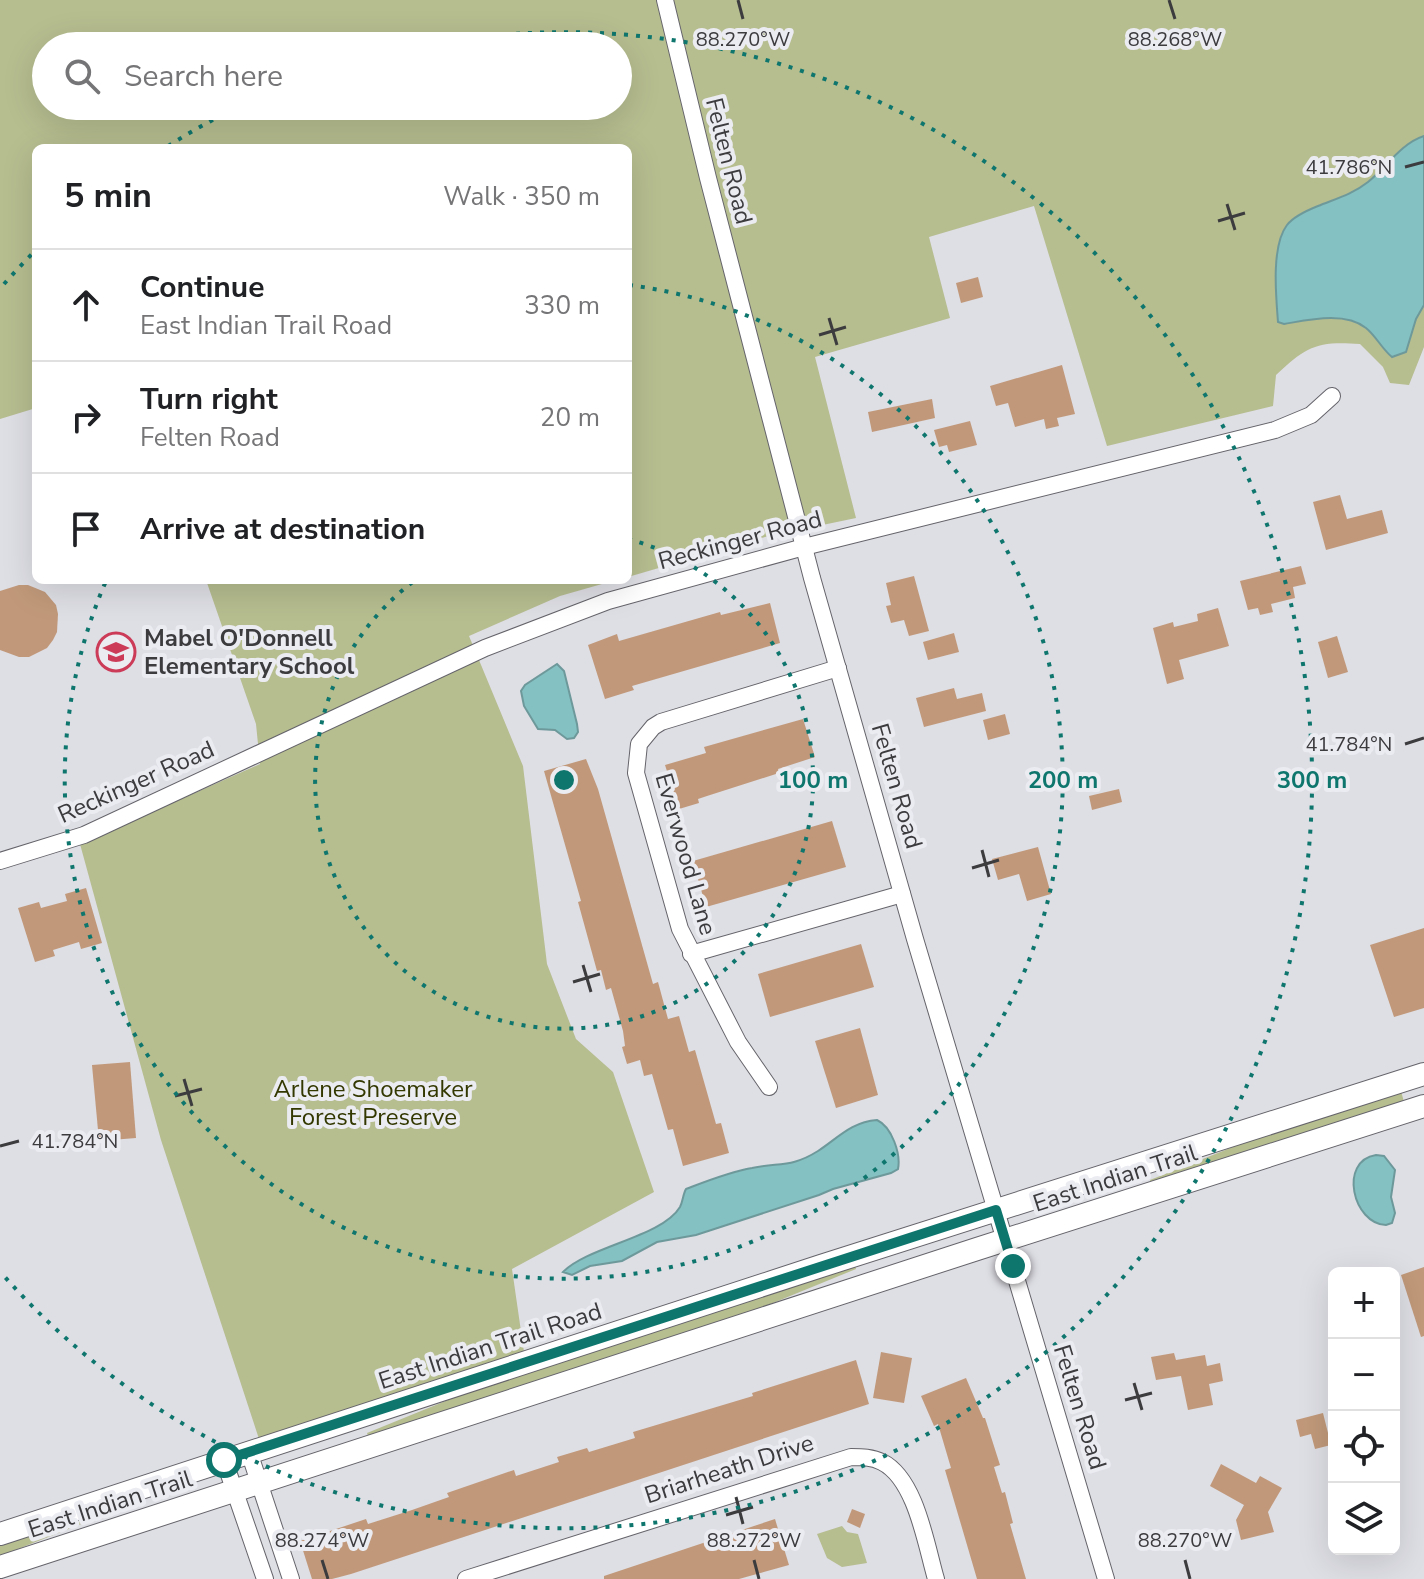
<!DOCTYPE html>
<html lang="en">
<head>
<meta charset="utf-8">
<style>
  body { margin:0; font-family:"Nunito Sans",sans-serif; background:#f6f6f6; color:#202124 }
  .controls { position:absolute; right:24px; bottom:24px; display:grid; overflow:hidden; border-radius:12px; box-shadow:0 8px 32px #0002 }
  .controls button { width:72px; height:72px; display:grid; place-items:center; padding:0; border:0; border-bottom:2px solid #e0e0e0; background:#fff; color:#202124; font:40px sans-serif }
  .stop { position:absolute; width:24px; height:24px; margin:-18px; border:6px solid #0f766e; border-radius:50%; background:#fff }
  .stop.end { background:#0f766e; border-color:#fff; box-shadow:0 2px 8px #0008 }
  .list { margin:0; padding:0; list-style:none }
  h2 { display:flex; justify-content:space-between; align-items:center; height:104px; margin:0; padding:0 32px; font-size:34px }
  h2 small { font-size:26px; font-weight:400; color:#757577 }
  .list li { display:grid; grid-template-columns:52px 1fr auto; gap:24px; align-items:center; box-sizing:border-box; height:112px; padding:0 32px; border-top:2px solid #e0e0e0 }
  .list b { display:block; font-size:30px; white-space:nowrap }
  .list p { margin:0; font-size:26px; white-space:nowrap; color:#757577 }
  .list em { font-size:26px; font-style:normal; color:#757577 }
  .icon { flex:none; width:44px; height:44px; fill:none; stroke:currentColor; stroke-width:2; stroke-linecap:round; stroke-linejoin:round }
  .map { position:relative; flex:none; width:1424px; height:1579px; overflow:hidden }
  .search { position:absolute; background:#fff; box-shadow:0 8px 32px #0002; left:32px; top:32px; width:600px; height:88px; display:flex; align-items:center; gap:20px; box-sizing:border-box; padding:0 28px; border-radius:44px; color:#757577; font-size:30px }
  .panel { position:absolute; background:#fff; box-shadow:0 8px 32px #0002; left:32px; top:144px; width:600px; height:440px; border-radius:12px }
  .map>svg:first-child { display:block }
  .green { fill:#b6bd8f; fill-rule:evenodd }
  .water { fill:#83c1c3; stroke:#6e999b; stroke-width:2 }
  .building { fill:#c1997a }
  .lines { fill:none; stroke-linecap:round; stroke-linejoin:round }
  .street-casing { stroke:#65646b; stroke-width:18 }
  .secondary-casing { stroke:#65646b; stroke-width:24 }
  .street { stroke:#fff; stroke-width:16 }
  .secondary { stroke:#fff; stroke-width:22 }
  .route { stroke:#0f766e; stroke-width:10 }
  .ticks { fill:none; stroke:#3c3c3f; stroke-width:3 }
  .ring { fill:none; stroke:#0f766e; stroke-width:4; stroke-dasharray:4 8 }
  .labels { text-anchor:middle; stroke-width:8; stroke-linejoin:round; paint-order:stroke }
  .street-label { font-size:24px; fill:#3c3c3f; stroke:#ebebf2 }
  .poi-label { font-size:24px; font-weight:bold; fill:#3c3c3f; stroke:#ebebf2; text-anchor:start }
  .park-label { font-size:24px; fill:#333800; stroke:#ebebf2 }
  .ticks-label { font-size:20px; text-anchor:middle; fill:#3c3c3f; stroke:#ebebf2; stroke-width:8; stroke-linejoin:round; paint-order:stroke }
  .centre { fill:#0f766e; stroke:#ebebf2; stroke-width:4 }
  .ring-label { font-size:24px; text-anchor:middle; font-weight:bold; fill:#0f766e; stroke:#ebebf2; stroke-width:8; stroke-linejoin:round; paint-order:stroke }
</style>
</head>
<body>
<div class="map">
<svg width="1424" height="1579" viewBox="0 0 1424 1579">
  <rect width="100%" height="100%" fill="#dedee5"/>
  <g class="green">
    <path d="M0 0H1424V347L1409 385 1390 383 1383 367 1360 344C1317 341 1307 346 1276 375L1273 406 1107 446 1034 206 929 237 950 318 815 357 856 518 765 537 628 577V148H36V408L0 419ZM46 46H618V106H46Z"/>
    <path d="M206 580H616L560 596 469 636 523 766 547 964 576 1039 613 1072 654 1192 512 1269 524 1352 259 1439 161 1140 80 844 260 764 256 724Z"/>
    <path d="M1401 1091 1404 1102 1151 1183 1150 1180 1253 1139Z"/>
    <path d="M855 1265 856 1269 751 1312 368 1436 367 1433 480 1387Z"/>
    <path d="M111 1507 112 1512 0 1556V1544Z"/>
    <path d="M842 1526 847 1532 858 1534 867 1563 842 1567 827 1558 817 1534Z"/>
  </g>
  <g class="water">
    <path d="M343 106H452C432 118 366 117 343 111Z"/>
    <path d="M1424 136V305L1416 319 1406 352 1392 357C1382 349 1376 336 1366 328 1345 311 1308 320 1284 324L1278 322C1276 296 1271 246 1287 225 1294 216 1308 210 1318 206 1335 199 1353 194 1368 182 1387 167 1400 144 1424 136Z"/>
    <path d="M557 664 564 671 577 724 578 732 574 738 567 739 555 730 538 729 524 706 521 691 525 685Z"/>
    <path d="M877 1120C892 1127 901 1154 898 1169L891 1173 833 1189 819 1195 696 1235 657 1242 622 1261 590 1266 572 1275 563 1272C589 1246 662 1237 680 1207 683 1201 683 1194 686 1189 707 1181 729 1172 752 1168 779 1162 791 1168 818 1151 838 1138 851 1122 877 1120Z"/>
    <path d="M1376 1155 1384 1156 1395 1170 1391 1197 1395 1213 1392 1223 1386 1225C1353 1224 1338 1161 1376 1155Z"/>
  </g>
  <g class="building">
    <path d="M978 277 983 297 961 303 956 283Z"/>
    <path d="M1062 365 1075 414 1057 418 1059 426 1046 429 1044 419 1015 427 1008 403 996 406 990 386Z"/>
    <path d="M932 399 935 418 872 432 868 412Z"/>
    <path d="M970 421 977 445 949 452 947 445 939 447 934 430Z"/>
    <path d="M1340 495 1347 519 1382 510 1388 533 1326 550 1313 502Z"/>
    <path d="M1301 566 1306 584 1293 587 1295 598 1271 604 1273 612 1260 615 1258 608 1248 610 1240 581Z"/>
    <path d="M914 576 929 631 909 636 904 620 891 623 886 606 891 605 886 583Z"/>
    <path d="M19 585H28L45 592 56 605 58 614 57 632 53 640 47 648 29 657H19L0 650V591Z"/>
    <path d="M770 603 780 643 632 686 634 690 605 699 588 645 617 634 619 641 720 612 721 615Z"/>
    <path d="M1218 608 1229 646 1179 660 1184 679 1167 684 1153 628 1173 622 1174 627 1198 621 1197 614Z"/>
    <path d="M954 633 959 652 928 660 923 642Z"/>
    <path d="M1337 636 1348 672 1328 678 1318 642Z"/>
    <path d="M954 688 957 699 982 693 986 711 924 727 916 698Z"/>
    <path d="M1005 714 1010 734 988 740 983 720Z"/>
    <path d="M803 719 815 757 778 769 779 773 707 796 698 799 699 803 679 809 665 765 706 753 704 747Z"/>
    <path d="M586 759 598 789 653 984 658 982 668 1019 679 1016 689 1052 695 1050 716 1124 721 1123 729 1153 683 1166 673 1129 668 1130 652 1074 644 1076 640 1060 627 1064 622 1047 625 1046 623 1031 611 988 606 990 601 970 597 971 578 902 581 901 544 771Z"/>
    <path d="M1119 789 1122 802 1092 810 1089 796Z"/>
    <path d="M832 821 846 867 706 907 693 861Z"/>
    <path d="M1038 847 1051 894 1027 901 1019 874 998 880 992 859Z"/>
    <path d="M86 888 102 943 81 949 79 942 53 950 55 956 35 962 18 908 39 902 41 908 67 901 65 894Z"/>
    <path d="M1424 928V1008L1394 1017 1370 945Z"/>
    <path d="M861 944 874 987 770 1017 758 974Z"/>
    <path d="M860 1028 878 1095 836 1108 815 1041Z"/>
    <path d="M130 1062 136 1138 99 1141 92 1065Z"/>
    <path d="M1424 1267V1336L1421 1337 1401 1275Z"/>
    <path d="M881 1352 912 1358 904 1403 873 1398Z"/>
    <path d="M1174 1353 1176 1360 1205 1355 1207 1366 1220 1363 1223 1381 1209 1384 1213 1405 1188 1410 1181 1376 1156 1380 1151 1357Z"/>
    <path d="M856 1360 869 1404 351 1574 332 1579H312L300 1541 366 1519 368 1524 412 1510 449 1497 447 1493 514 1470 516 1476 559 1462 557 1457 587 1448 589 1452 635 1438 633 1432 753 1396 752 1393Z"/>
    <path d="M966 1378 983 1418H985L1000 1465 994 1467 1002 1493 1005 1492 1013 1523 1010 1524 1026 1579H977L945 1470 951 1468 938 1424 934 1426 921 1396Z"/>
    <path d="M1323 1413 1331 1445 1315 1449 1311 1434 1300 1437 1296 1420Z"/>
    <path d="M1221 1464 1256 1483 1260 1476 1282 1488 1268 1512 1274 1532 1241 1540 1236 1520 1244 1505 1210 1486Z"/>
    <path d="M852 1509 865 1514 860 1528 847 1522Z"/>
    <path d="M775 1519 789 1565 739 1579H604V1576Z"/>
  </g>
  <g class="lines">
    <defs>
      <g id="street">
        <path d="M665 0 708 178 812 578 915 939 1106 1579"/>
        <path d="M0 861 84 835 485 648 608 601 804 547 1275 430 1311 415 1332 396"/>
        <path d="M691 954 902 894"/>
        <path d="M769 1087 738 1042 680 929 636 773 639 744 653 727 661 722 838 668"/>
        <path d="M249 1452 291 1579"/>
        <path d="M224 1460 265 1579"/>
        <path d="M466 1579 851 1457C862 1457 872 1457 882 1462 916 1479 926 1545 936 1579"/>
      </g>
      <g id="secondary">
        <path d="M0 1534 821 1266 1424 1074"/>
        <path d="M0 1567 977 1249 1424 1106"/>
      </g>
    </defs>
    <use href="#street" class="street-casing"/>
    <use href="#secondary" class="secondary-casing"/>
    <use href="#street" class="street"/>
    <use href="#secondary" class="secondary"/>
  </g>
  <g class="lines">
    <path class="route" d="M224 1460 996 1210 1013 1266"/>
  </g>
  <path class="ticks" d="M738 0 743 19M1169 0 1175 19M1405 167 1424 162M1227 204 1235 230M1218 221 1245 213M829 318 837 345M819 335 846 327M1405 744 1424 738M982 850 989 877M972 868 999 860M583 965 591 992M573 982 600 974M184 1079 192 1106M175 1096 202 1089M0 1146 19 1141M1134 1383 1142 1410M1125 1400 1152 1393M736 1497 743 1524M726 1515 753 1507M322 1560 328 1579M754 1560 759 1579M1185 1560 1190 1579"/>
  <g class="ring">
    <path d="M628 539A249 249 0 1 1 414 581"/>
    <path d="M629 285A499 499 0 1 1 106 581"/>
    <path d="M4 284A748 748 0 0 1 35 251M168 146A748 748 0 0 1 236 108M421 46A748 748 0 1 1 4 1276"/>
  </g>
  <defs>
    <symbol id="school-ring" viewBox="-11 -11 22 22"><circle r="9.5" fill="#ebebf2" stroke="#cc3c58" stroke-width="1.5"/><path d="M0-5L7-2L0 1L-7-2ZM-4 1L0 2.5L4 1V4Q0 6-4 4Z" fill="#cc3c58"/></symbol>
  </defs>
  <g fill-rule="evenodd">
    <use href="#school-ring" x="94" y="630" width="44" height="44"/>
  </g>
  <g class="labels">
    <g class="street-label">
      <text transform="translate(729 161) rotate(76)" y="8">Felten Road</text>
      <text transform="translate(740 540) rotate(-15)" y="8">Reckinger Road</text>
      <text transform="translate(136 782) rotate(-24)" y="8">Reckinger Road</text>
      <text transform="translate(897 786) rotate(74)" y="8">Felten Road</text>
      <text transform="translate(686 854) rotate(74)" y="8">Everwood Lane</text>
      <text transform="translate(1115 1178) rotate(-18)" y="8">East Indian Trail</text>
      <text transform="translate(490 1346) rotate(-18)" y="8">East Indian Trail Road</text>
      <text transform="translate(1080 1407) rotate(73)" y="8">Felten Road</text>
      <text transform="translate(729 1469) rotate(-18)" y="8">Briarheath Drive</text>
      <text transform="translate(110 1504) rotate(-18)" y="8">East Indian Trail</text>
    </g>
    <g class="poi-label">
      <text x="144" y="646">Mabel O'Donnell<tspan x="144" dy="28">Elementary School</tspan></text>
    </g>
    <g class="park-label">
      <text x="373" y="1097">Arlene Shoemaker<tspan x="373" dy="28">Forest Preserve</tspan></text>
    </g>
  </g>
  <g class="ticks-label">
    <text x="743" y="46">88.270°W</text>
    <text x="1175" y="46">88.268°W</text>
    <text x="1349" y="174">41.786°N</text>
    <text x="1349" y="751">41.784°N</text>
    <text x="75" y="1148">41.784°N</text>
    <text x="322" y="1547">88.274°W</text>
    <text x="754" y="1547">88.272°W</text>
    <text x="1185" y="1547">88.270°W</text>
  </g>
  <circle cx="564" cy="780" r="12" class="centre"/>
  <g class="ring-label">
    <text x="813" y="788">100 m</text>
    <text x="1063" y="788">200 m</text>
    <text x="1312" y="788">300 m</text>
  </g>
</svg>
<div class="controls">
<button>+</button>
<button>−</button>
<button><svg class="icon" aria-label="locate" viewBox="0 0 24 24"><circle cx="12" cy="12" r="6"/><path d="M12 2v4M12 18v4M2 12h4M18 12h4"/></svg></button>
<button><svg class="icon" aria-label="layers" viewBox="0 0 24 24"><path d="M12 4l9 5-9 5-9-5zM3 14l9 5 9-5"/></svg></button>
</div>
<div class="stop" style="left:224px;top:1460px"></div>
<div class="stop end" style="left:1013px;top:1266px"></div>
<div class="search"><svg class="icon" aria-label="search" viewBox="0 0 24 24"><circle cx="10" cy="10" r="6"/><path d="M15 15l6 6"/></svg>Search here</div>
<section class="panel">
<h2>5 min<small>Walk · 350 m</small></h2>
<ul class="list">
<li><svg class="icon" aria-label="ahead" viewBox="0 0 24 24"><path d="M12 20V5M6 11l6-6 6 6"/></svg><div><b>Continue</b><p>East Indian Trail Road</p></div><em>330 m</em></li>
<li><svg class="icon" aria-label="right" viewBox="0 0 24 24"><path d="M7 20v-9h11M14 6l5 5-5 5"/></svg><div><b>Turn right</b><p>Felten Road</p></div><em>20 m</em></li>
<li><svg class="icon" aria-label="arrive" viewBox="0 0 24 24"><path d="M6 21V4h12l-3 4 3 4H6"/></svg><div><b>Arrive at destination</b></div></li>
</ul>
</section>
</div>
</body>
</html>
